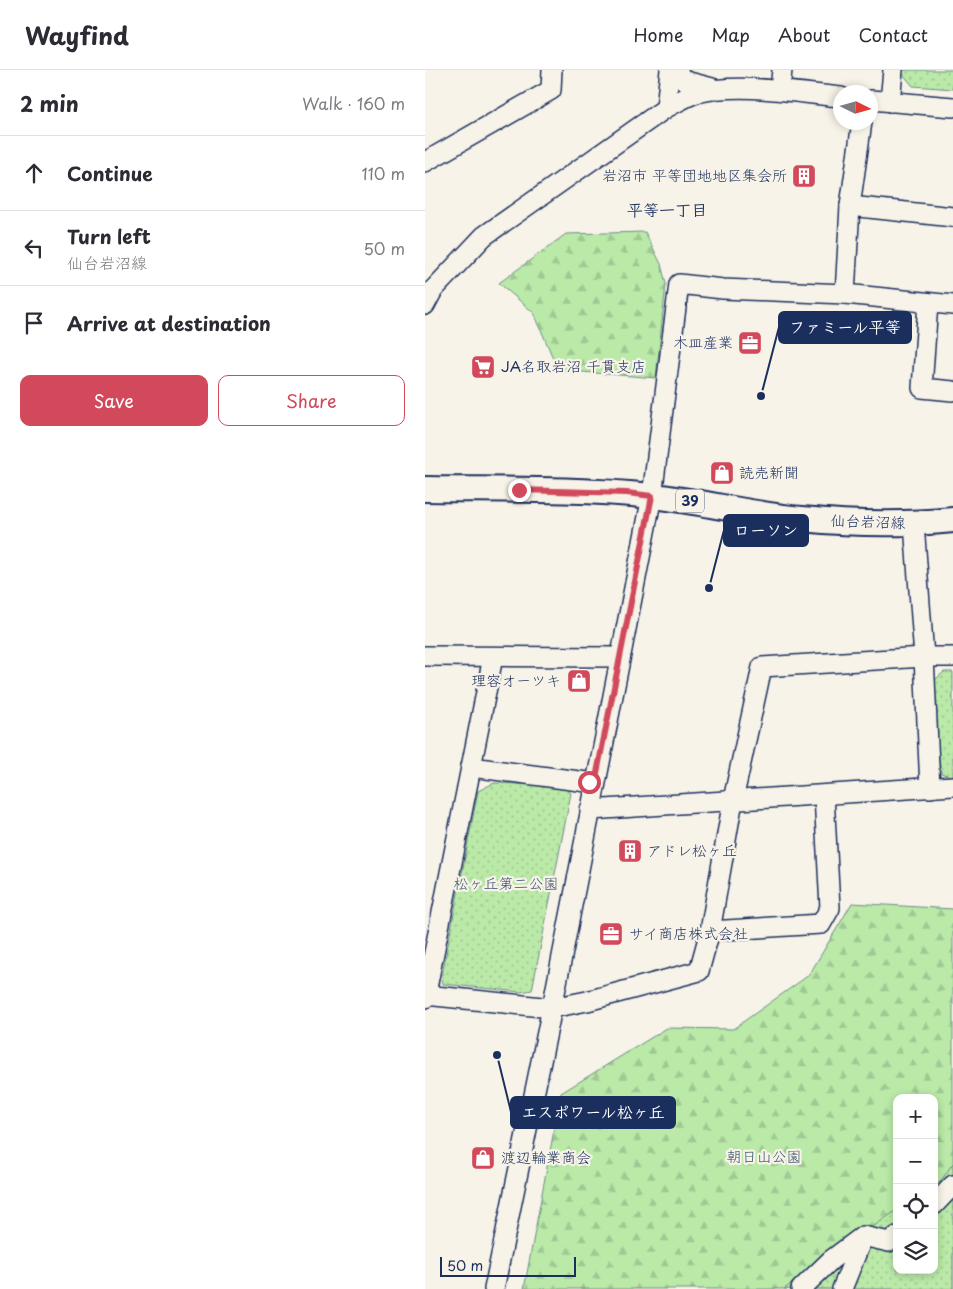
<!DOCTYPE html>
<html lang="en">
<head>
<meta charset="utf-8">
<style>
  body { margin:0; font-family:"Playpen Sans","Klee One",sans-serif; background:#f7f7f7; color:#2b2b33 }
  .controls { position:absolute; right:15px; bottom:15px; display:grid; overflow:hidden; border-radius:10px; box-shadow:0 2px 8px #0003 }
  .controls button { width:45px; height:45px; display:grid; place-items:center; padding:0; border:0; border-bottom:1px solid #e1e1e2; background:#fff; color:#2b2b33; font:25px sans-serif }
  .compass { position:absolute; left:408px; top:15px; width:45px; height:45px; border-radius:50%; background:#fff; box-shadow:0 2px 8px #0003; rotate:95deg }
  .scale { position:absolute; left:15px; bottom:12px; width:136px; box-sizing:border-box; padding-left:5px; border:2px solid #1b2f5e; border-top:0; font-size:14px; line-height:18px; white-space:nowrap; color:#1b2f5e; -webkit-text-stroke:4px #f7f3e8; paint-order:stroke }
  .stop { position:absolute; width:15px; height:15px; margin:-11px; border:4px solid #d1495b; border-radius:50%; background:#fff }
  .stop.end { background:#d1495b; border-color:#fff; box-shadow:0 1px 5px #0008 }
  .list { margin:0; padding:0; list-style:none }
  h2 { display:flex; justify-content:space-between; align-items:center; height:65px; margin:0; padding:0 20px; font-size:21px }
  h2 small { font-size:16px; font-weight:400; color:#7c7c81 }
  .list li { display:grid; grid-template-columns:32px 1fr auto; gap:15px; align-items:center; box-sizing:border-box; height:75px; padding:0 20px; border-top:1px solid #e1e1e2 }
  .list b { display:block; font-size:19px; white-space:nowrap }
  .list p { margin:0; font-size:16px; white-space:nowrap; color:#7c7c81 }
  .list em { font-size:16px; font-style:normal; color:#7c7c81 }
  .actions { display:flex; gap:10px; padding:15px 20px }
  .actions a { flex:1; padding:11px 0; border:1px solid #d1495b; border-radius:10px; text-align:center; font-size:18px; color:#d1495b }
  .actions .main { background:#d1495b; color:#fff }
  .icon { flex:none; width:28px; height:28px; fill:none; stroke:currentColor; stroke-width:2; stroke-linecap:round; stroke-linejoin:round }
  .map { position:relative; flex:none; width:528px; height:1219px; overflow:hidden }
  header { display:flex; align-items:center; gap:30px; box-sizing:border-box; height:70px; padding:0 25px; background:#fff; border-bottom:1px solid #e1e1e2 }
  header strong { font-size:24px }
  nav { display:flex; gap:28px; margin-inline-start:auto; font-size:18px }
  main { display:flex }
  aside { flex:1; background:#fff }
  .map>svg:first-child { display:block }
  .forest { fill:url(#forest-firs); stroke:#6a8c83; fill-rule:evenodd }
  .park { fill:url(#park-dots); stroke:#6a8c83 }
  .lines { fill:none; stroke-linecap:round; stroke-linejoin:round }
  .minor-casing { stroke:#1b2f5e; stroke-width:22 }
  .major-casing { stroke:#1b2f5e; stroke-width:28 }
  .minor { stroke:#f7f3e8; stroke-width:19 }
  .major { stroke:#f7f3e8; stroke-width:24 }
  .route { stroke:#d1495b; stroke-width:6 }
  .labels { text-anchor:middle; stroke-width:4.5; stroke-linejoin:round; paint-order:stroke }
  .shield { fill:#f7f3e8; stroke:#5d6a87; stroke-width:1 }
  .shield-label { font-size:14px; font-weight:bold; fill:#1b2f5e }
  .poi-label { font-size:15px; fill:#1b2f5e; stroke:#f7f3e8; text-anchor:start }
  .street-label { font-size:15px; fill:#1b2f5e; stroke:#f7f3e8 }
  .park-label { font-size:15px; fill:#3b546d; stroke:#f7f3e8 }
  .neighbourhood-label { font-size:16px; font-weight:bold; fill:#1b2f5e; stroke:#f7f3e8 }
  .leader { fill:none; stroke:#1b2f5e; stroke-width:2 }
  .callout-dot { fill:#1b2f5e; stroke:#f7f3e8; stroke-width:2 }
  .callout { fill:#1b2f5e; stroke:#1b2f5e; stroke-width:2 }
  .callout-label { font-size:16px; text-anchor:middle; font-weight:bold; fill:#fff }
</style>
</head>
<body>
<header>
<strong>Wayfind</strong>
<nav><a>Home</a><a>Map</a><a>About</a><a>Contact</a></nav>
</header>
<main>
<aside>
<h2>2 min<small>Walk · 160 m</small></h2>
<ul class="list">
<li><svg class="icon" aria-label="ahead" viewBox="0 0 24 24"><path d="M12 20V5M6 11l6-6 6 6"/></svg><div><b>Continue</b></div><em>110 m</em></li>
<li><svg class="icon" aria-label="left" viewBox="0 0 24 24"><path d="M17 20v-9H6M10 6l-5 5 5 5"/></svg><div><b>Turn left</b><p>仙台岩沼線</p></div><em>50 m</em></li>
<li><svg class="icon" aria-label="arrive" viewBox="0 0 24 24"><path d="M6 21V4h12l-3 4 3 4H6"/></svg><div><b>Arrive at destination</b></div></li>
</ul>
<div class="actions"><a class="main">Save</a><a>Share</a></div>
</aside>
<div class="map">
<svg width="528" height="1219" viewBox="0 0 528 1219">
  <defs>
    <pattern id="forest-firs" width="22" height="20" patternUnits="userSpaceOnUse" patternTransform="scale(1.25)"><rect width="22" height="20" fill="#bae9a8"/><path d="M5 1l3.5 6h-7zM16 11l3.5 6h-7z" fill="#9fc893"/></pattern>
    <pattern id="park-dots" width="8" height="8" patternUnits="userSpaceOnUse" patternTransform="scale(1.25)"><rect width="8" height="8" fill="#bae9a8"/><path d="M2 2h.1M6 6h.1" fill="none" stroke="#9fc893" stroke-width="1.8" stroke-linecap="round"/></pattern>
  </defs>
  <rect width="100%" height="100%" fill="#f7f3e8"/>
  <filter id="ink" filterUnits="userSpaceOnUse"><feTurbulence type="fractalNoise" baseFrequency=".02" numOctaves="2"/><feDisplacementMap in="SourceGraphic" scale="10" xChannelSelector="R" yChannelSelector="G"/><feConvolveMatrix kernelMatrix="1 2 1 2 8 2 1 2 1" color-interpolation-filters="sRGB"/></filter>
  <g filter="url(#ink)">
    <g class="forest">
      <path d="M220 162 236 194 241 214 231 308 133 300 109 243 74 213 141 164Z"/>
      <path d="M427 833 528 839V1219H99L136 1023 242 958 308 959 384 905ZM472 1028H509V1200H472Z"/>
    </g>
    <g class="park">
      <path d="M478 0H528V19L488 16 477 3Z"/>
      <path d="M519 602H528V707L516 703 505 614Z"/>
      <path d="M69 713 138 716 146 723 107 920 96 922 18 914 17 905 53 721Z"/>
      <path d="M528 1093V1219H359L472 1140V1200H509V1115L515 1112Z"/>
    </g>
    <g class="lines">
      <defs>
        <g id="minor">
          <path d="M249 0 260 11 287 18"/>
          <path d="M355 20 357 0"/>
          <path d="M446 30 528 37"/>
          <path d="M465 32 468 0"/>
          <path d="M241 38 245 0"/>
          <path d="M0 92 126 20 127 0"/>
          <path d="M425 136 528 147"/>
          <path d="M420 224 425 136 437 52"/>
          <path d="M503 233 497 318 528 321"/>
          <path d="M0 235 8 220 59 166 241 38C251 33 262 26 272 23 313 12 373 23 416 27"/>
          <path d="M489 454 499 587 505 718"/>
          <path d="M0 586 195 587"/>
          <path d="M46 697 170 713"/>
          <path d="M165 740 528 716"/>
          <path d="M285 861 396 854 405 838 399 725"/>
          <path d="M0 925 127 938 162 931 274 901 285 861 308 730 337 597 499 587H528"/>
          <path d="M0 928 68 587"/>
          <path d="M509 1135 528 1115"/>
          <path d="M69 1219 127 938 227 426 254 214 298 219 420 224 528 235"/>
          <path d="M376 1219 406 1190 438 1166 464 1172 472 1166"/>
          <path d="M417 1219 438 1167"/>
        </g>
        <path id="major" d="M0 419C75 420 152 418 227 426 277 431 327 445 377 449 427 454 478 455 528 450"/>
      </defs>
      <use href="#minor" class="minor-casing"/>
      <use href="#major" class="major-casing"/>
      <use href="#minor" class="minor"/>
      <use href="#major" class="major"/>
    </g>
  </g>
  <g class="lines" filter="url(#ink)">
    <path class="route" d="M94 420 202 423 227 426 170 713 164 712"/>
  </g>
  <defs>
    <symbol id="building-square" viewBox="-11 -11 22 22"><rect x="-9" y="-9" width="18" height="18" rx="4" fill="#d1495b" stroke="#f7f3e8"/><path d="M-4-6H4V6H1V3H-1V6H-4ZM-2.5-4.3h1.7v1.8h-1.7ZM.8-4.3h1.7v1.8H.8ZM-2.5-1h1.7V.8h-1.7ZM.8-1h1.7V.8H.8Z" fill="#fff"/></symbol>
    <symbol id="office-square" viewBox="-11 -11 22 22"><rect x="-9" y="-9" width="18" height="18" rx="4" fill="#d1495b" stroke="#f7f3e8"/><path d="M-6-3h4V-5.5h4V-3h4V5H-6ZM-1-4.5V-3h2v-1.5ZM-6 0V1H6V0Z" fill="#fff"/></symbol>
    <symbol id="supermarket-square" viewBox="-11 -11 22 22"><rect x="-9" y="-9" width="18" height="18" rx="4" fill="#d1495b" stroke="#f7f3e8"/><path d="M-6-5.5h2.5l.6 2H6L4.5 2H-2.5L-4.4-4H-6ZM-1.5 3.2a1.3 1.3 0 1 0 .1 0ZM3 3.2a1.3 1.3 0 1 0 .1 0Z" fill="#fff"/></symbol>
    <symbol id="shop-square" viewBox="-11 -11 22 22"><rect x="-9" y="-9" width="18" height="18" rx="4" fill="#d1495b" stroke="#f7f3e8"/><path d="M-5-2.5h2.3a2.7 3.5 0 0 1 5.4 0H5L5.5 6h-11ZM-1.5-2.5h3a1.5 2.3 0 0 0-3 0Z" fill="#fff"/></symbol>
  </defs>
  <g fill-rule="evenodd">
    <use href="#building-square" x="365" y="92" width="28" height="28"/>
    <use href="#office-square" x="311" y="259" width="28" height="28"/>
    <use href="#supermarket-square" x="44" y="283" width="28" height="28"/>
    <use href="#shop-square" x="283" y="389" width="28" height="28"/>
    <use href="#shop-square" x="140" y="597" width="28" height="28"/>
    <use href="#building-square" x="191" y="767" width="28" height="28"/>
    <use href="#office-square" x="172" y="850" width="28" height="28"/>
    <use href="#shop-square" x="44" y="1074" width="28" height="28"/>
  </g>
  <g class="labels">
    <rect class="shield" x="251" y="419.5" width="28" height="23" rx="4"/>
    <g class="shield-label">
      <text x="265" y="436">39</text>
    </g>
    <g class="poi-label">
      <text x="362" y="111" text-anchor="end">岩沼市 平等団地地区集会所</text>
      <text x="308" y="278" text-anchor="end">木皿産業</text>
      <text x="76" y="302">JA名取岩沼 千貫支店</text>
      <text x="314" y="408">読売新聞</text>
      <text x="136" y="616" text-anchor="end">理容オーツキ</text>
      <text x="222" y="786">アドレ松ヶ丘</text>
      <text x="204" y="869">サイ商店株式会社</text>
      <text x="76" y="1093">渡辺輪業商会</text>
    </g>
    <g class="street-label">
      <text transform="translate(443 452) rotate(2)" y="5">仙台岩沼線</text>
    </g>
    <g class="park-label">
      <text x="81" y="819">松ヶ丘第二公園</text>
      <text x="339" y="1092">朝日山公園</text>
    </g>
    <g class="neighbourhood-label">
      <text x="242" y="146">平等一丁目</text>
    </g>
  </g>
  <path class="leader" d="M336 326L354 257M284 518L299 460M72 985L86 1042"/>
  <g class="callout-dot">
    <circle cx="336" cy="326" r="5"/>
    <circle cx="284" cy="518" r="5"/>
    <circle cx="72" cy="985" r="5"/>
  </g>
  <g class="callout">
    <rect x="354" y="242" width="132" height="31" rx="5"/>
    <rect x="299" y="445" width="84" height="31" rx="5"/>
    <rect x="86" y="1027" width="164" height="31" rx="5"/>
  </g>
  <g class="callout-label">
    <text x="420" y="263">ファミール平等</text>
    <text x="341" y="466">ローソン</text>
    <text x="168" y="1048">エスポワール松ヶ丘</text>
  </g>
</svg>
<div class="controls">
<button>+</button>
<button>−</button>
<button><svg class="icon" aria-label="locate" viewBox="0 0 24 24"><circle cx="12" cy="12" r="6"/><path d="M12 2v4M12 18v4M2 12h4M18 12h4"/></svg></button>
<button><svg class="icon" aria-label="layers" viewBox="0 0 24 24"><path d="M12 4l9 5-9 5-9-5zM3 14l9 5 9-5"/></svg></button>
</div>
<svg class="compass" viewBox="-18 -18 36 36"><path d="M0-13l5 13h-10z" fill="#e53935"/><path d="M0 13l5-13h-10z" fill="#7c7c81"/></svg>
<div class="scale">50 m</div>
<div class="stop" style="left:164px;top:712px"></div>
<div class="stop end" style="left:94px;top:420px"></div>
</div>
</main>
</body>
</html>
